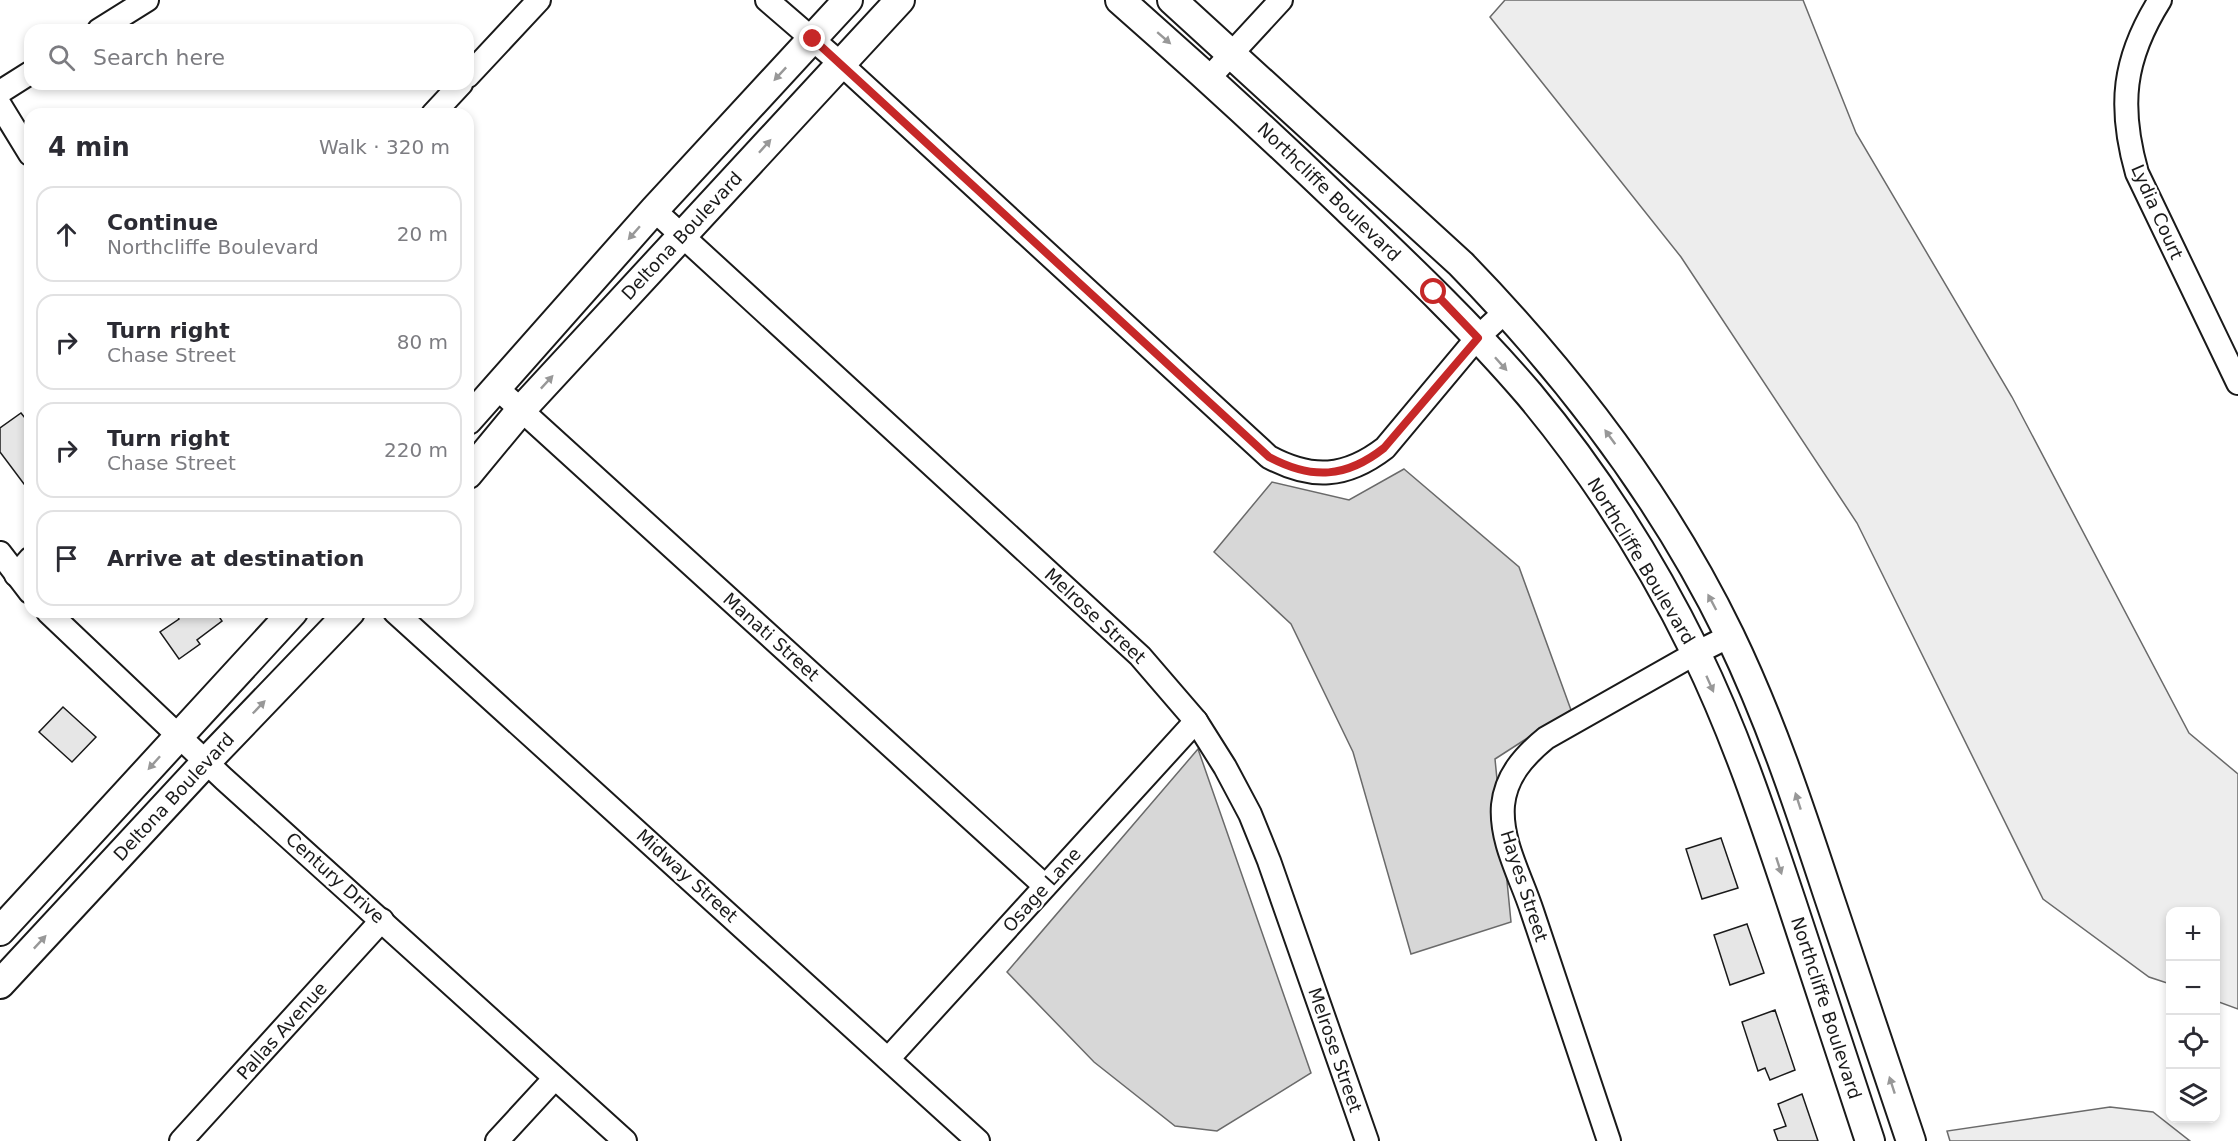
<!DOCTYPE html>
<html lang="en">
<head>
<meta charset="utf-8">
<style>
  body { margin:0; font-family:"DejaVu Sans",sans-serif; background:#f2f2f3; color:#2b2b33 }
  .controls { position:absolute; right:18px; bottom:18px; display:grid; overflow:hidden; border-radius:12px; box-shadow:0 3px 9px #0003 }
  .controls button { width:54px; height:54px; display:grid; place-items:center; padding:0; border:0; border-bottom:2px solid #e1e1e2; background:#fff; color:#2b2b33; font:30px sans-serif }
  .stop { position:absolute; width:18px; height:18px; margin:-14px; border:4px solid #c62828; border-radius:50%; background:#fff }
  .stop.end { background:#c62828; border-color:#fff; box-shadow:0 2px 6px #0008 }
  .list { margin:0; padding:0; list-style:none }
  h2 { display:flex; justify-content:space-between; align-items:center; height:78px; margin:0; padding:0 24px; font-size:26px }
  h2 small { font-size:20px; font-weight:400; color:#7c7c81 }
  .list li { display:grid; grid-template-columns:39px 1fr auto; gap:18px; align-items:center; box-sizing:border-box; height:96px; margin:0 12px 12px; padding:0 12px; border:2px solid #e1e1e2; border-radius:18px }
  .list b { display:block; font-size:22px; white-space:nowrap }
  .list p { margin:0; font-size:20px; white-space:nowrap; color:#7c7c81 }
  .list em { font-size:20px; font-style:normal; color:#7c7c81 }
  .icon { flex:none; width:33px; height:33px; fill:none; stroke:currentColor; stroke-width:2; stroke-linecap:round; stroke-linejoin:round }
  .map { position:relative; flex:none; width:2238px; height:1141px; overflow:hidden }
  .search { position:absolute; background:#fff; box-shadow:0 3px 9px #0003; left:24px; top:24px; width:450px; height:66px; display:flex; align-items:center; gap:15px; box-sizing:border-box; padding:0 21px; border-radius:18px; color:#7c7c81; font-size:22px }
  .panel { position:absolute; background:#fff; box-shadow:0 3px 9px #0003; left:24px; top:108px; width:450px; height:510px; border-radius:18px }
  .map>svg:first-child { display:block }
  .built { fill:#ededed; stroke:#6a6a6a; stroke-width:1.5 }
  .water { fill:#d7d7d7; stroke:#6a6a6a; stroke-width:1.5 }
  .building { fill:#e6e6e6; stroke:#1a1a1a; stroke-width:1.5 }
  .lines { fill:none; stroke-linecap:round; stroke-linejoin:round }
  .minor-casing { stroke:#1a1a1a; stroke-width:26 }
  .major-casing { stroke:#1a1a1a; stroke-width:32 }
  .minor { stroke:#fff; stroke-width:22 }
  .major { stroke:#fff; stroke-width:28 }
  .oneway { fill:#989898 }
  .route { stroke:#c62828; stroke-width:8 }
  .labels { text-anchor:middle; stroke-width:4.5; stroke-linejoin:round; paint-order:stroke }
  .street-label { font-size:18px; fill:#1a1a1a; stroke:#fff }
</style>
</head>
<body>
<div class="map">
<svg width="2238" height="1141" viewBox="0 0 2238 1141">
  <rect width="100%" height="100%" fill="#fff"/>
  <g class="built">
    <path d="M1505 0H1803L1856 133 2012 397 2189 733 2238 774V1009L2216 1001V912H2170V984L2149 977 2043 899 1857 523 1681 257 1490 17Z"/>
    <path d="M2110 1107 2153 1112 2190 1141H1950L1947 1131Z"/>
  </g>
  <g class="water">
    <path d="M1404 469 1519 567 1571 710 1495 759 1511 922 1411 954 1353 752 1291 624 1214 552 1272 482 1349 500Z"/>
    <path d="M1198 749 1311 1073 1217 1131 1175 1126 1094 1062 1007 972Z"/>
  </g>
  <g class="building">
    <path d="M21 413 25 418 30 414V480L24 484 0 452V428Z"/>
    <path d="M175 612H216L222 621 197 640 200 644 179 659 160 632 179 619Z"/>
    <path d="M63 707 96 737 72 762 39 732Z"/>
    <path d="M1721 838 1738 888 1702 899 1686 849Z"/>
    <path d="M1747 924 1764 973 1730 985 1714 935Z"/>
    <path d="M1775 1010 1795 1070 1770 1080 1765 1068 1758 1071 1742 1022Z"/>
    <path d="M1802 1094 1818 1141H1778L1774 1130 1786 1126 1778 1104Z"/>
  </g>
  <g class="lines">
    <defs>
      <g id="minor">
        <path d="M767 0 840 63 1269 457C1312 480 1346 478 1385 448L1477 338 1506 311"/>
        <path d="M2160 0C2123 59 2118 106 2137 173L2238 383"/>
        <path d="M99 30 147 0"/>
        <path d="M468 76 539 0"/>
        <path d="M1209 78 1281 0"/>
        <path d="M0 92 30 73"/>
        <path d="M0 105 30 154"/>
        <path d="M433 114 461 84"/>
        <path d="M654 210 1140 656 1196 721 1225 767 1250 814 1269 861 1367 1141"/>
        <path d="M497 388 1045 886"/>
        <path d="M0 553 30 592"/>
        <path d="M16 575 30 559"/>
        <path d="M48 612 224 779 625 1141"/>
        <path d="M395 612 978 1141"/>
        <path d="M888 1059 1196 721"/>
        <path d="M181 1141 382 920"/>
        <path d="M497 1141 555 1078"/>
        <path d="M1609 1141C1583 1064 1558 987 1532 911 1521 877 1500 841 1503 805 1506 776 1524 756 1546 738L1696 653 1730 636"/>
      </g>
      <g id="major">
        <path d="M1120 0C1194 65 1266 131 1337 199 1403 262 1470 325 1529 394 1594 472 1651 561 1696 653 1735 733 1763 817 1791 901 1817 981 1844 1061 1870 1141"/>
        <path d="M1172 0 1461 264C1569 375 1662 496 1730 636 1770 719 1799 806 1828 894 1856 976 1883 1059 1911 1141"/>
        <path d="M468 420 654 210 848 0"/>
        <path d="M468 474 521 410 900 0"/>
        <path d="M0 931 293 612"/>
        <path d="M0 984 206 762 350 612"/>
      </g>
    </defs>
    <use href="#minor" class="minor-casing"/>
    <use href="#major" class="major-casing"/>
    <use href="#minor" class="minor"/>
    <use href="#major" class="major"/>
  </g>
  <defs><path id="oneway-solid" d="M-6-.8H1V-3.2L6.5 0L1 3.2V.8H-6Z" transform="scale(1.5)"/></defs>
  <g class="oneway">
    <use href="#oneway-solid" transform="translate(1164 38) rotate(41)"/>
    <use href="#oneway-solid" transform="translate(780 74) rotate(133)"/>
    <use href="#oneway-solid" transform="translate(765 146) rotate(-48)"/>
    <use href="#oneway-solid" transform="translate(634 233) rotate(131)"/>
    <use href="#oneway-solid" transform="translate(1501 364) rotate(48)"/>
    <use href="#oneway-solid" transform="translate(547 382) rotate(-47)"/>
    <use href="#oneway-solid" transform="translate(1610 437) rotate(-126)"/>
    <use href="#oneway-solid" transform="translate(1712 602) rotate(-118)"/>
    <use href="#oneway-solid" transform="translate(1710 684) rotate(66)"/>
    <use href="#oneway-solid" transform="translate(259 707) rotate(-46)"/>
    <use href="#oneway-solid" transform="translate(154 763) rotate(132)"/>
    <use href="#oneway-solid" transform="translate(1798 801) rotate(-108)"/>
    <use href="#oneway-solid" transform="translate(1779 866) rotate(72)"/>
    <use href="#oneway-solid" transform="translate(40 942) rotate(-47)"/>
    <use href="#oneway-solid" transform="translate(1892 1085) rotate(-108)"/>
  </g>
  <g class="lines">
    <path class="route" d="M813 39 1269 457C1312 480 1346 478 1384 448L1478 338 1434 292"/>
  </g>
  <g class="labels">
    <g class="street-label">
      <text transform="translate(1329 192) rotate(44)" y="6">Northcliffe Boulevard</text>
      <text transform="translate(2157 212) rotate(66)" y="6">Lydia Court</text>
      <text transform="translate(682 236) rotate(-47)" y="6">Deltona Boulevard</text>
      <text transform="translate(1641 561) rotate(59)" y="6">Northcliffe Boulevard</text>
      <text transform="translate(1095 616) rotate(43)" y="6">Melrose Street</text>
      <text transform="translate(771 637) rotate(42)" y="6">Manati Street</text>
      <text transform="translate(174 797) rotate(-47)" y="6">Deltona Boulevard</text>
      <text transform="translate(687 876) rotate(42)" y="6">Midway Street</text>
      <text transform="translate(335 878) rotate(42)" y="6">Century Drive</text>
      <text transform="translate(1524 886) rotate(72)" y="6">Hayes Street</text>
      <text transform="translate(1042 890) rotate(-48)" y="6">Osage Lane</text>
      <text transform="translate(1826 1008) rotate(72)" y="6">Northcliffe Boulevard</text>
      <text transform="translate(282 1031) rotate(-48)" y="6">Pallas Avenue</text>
      <text transform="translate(1335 1050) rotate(71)" y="6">Melrose Street</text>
    </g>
  </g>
</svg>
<div class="controls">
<button>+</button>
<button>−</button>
<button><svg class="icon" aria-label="locate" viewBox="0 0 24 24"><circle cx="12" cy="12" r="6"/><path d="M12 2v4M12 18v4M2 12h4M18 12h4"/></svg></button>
<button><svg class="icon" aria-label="layers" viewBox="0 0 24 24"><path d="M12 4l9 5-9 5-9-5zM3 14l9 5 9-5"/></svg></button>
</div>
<div class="stop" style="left:1434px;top:292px"></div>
<div class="stop end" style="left:813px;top:39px"></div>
<div class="search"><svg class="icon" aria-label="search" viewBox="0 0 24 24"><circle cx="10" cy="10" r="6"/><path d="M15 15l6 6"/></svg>Search here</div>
<section class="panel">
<h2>4 min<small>Walk · 320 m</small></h2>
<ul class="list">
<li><svg class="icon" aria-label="ahead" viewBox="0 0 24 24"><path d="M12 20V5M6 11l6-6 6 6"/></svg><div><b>Continue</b><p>Northcliffe Boulevard</p></div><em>20 m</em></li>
<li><svg class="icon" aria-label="right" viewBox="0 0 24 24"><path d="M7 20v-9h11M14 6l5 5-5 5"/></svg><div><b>Turn right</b><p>Chase Street</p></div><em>80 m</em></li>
<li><svg class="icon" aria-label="right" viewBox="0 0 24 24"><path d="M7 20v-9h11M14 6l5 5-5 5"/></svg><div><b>Turn right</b><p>Chase Street</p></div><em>220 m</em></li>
<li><svg class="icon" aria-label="arrive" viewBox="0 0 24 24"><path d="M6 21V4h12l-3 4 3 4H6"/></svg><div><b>Arrive at destination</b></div></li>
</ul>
</section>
</div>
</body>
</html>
